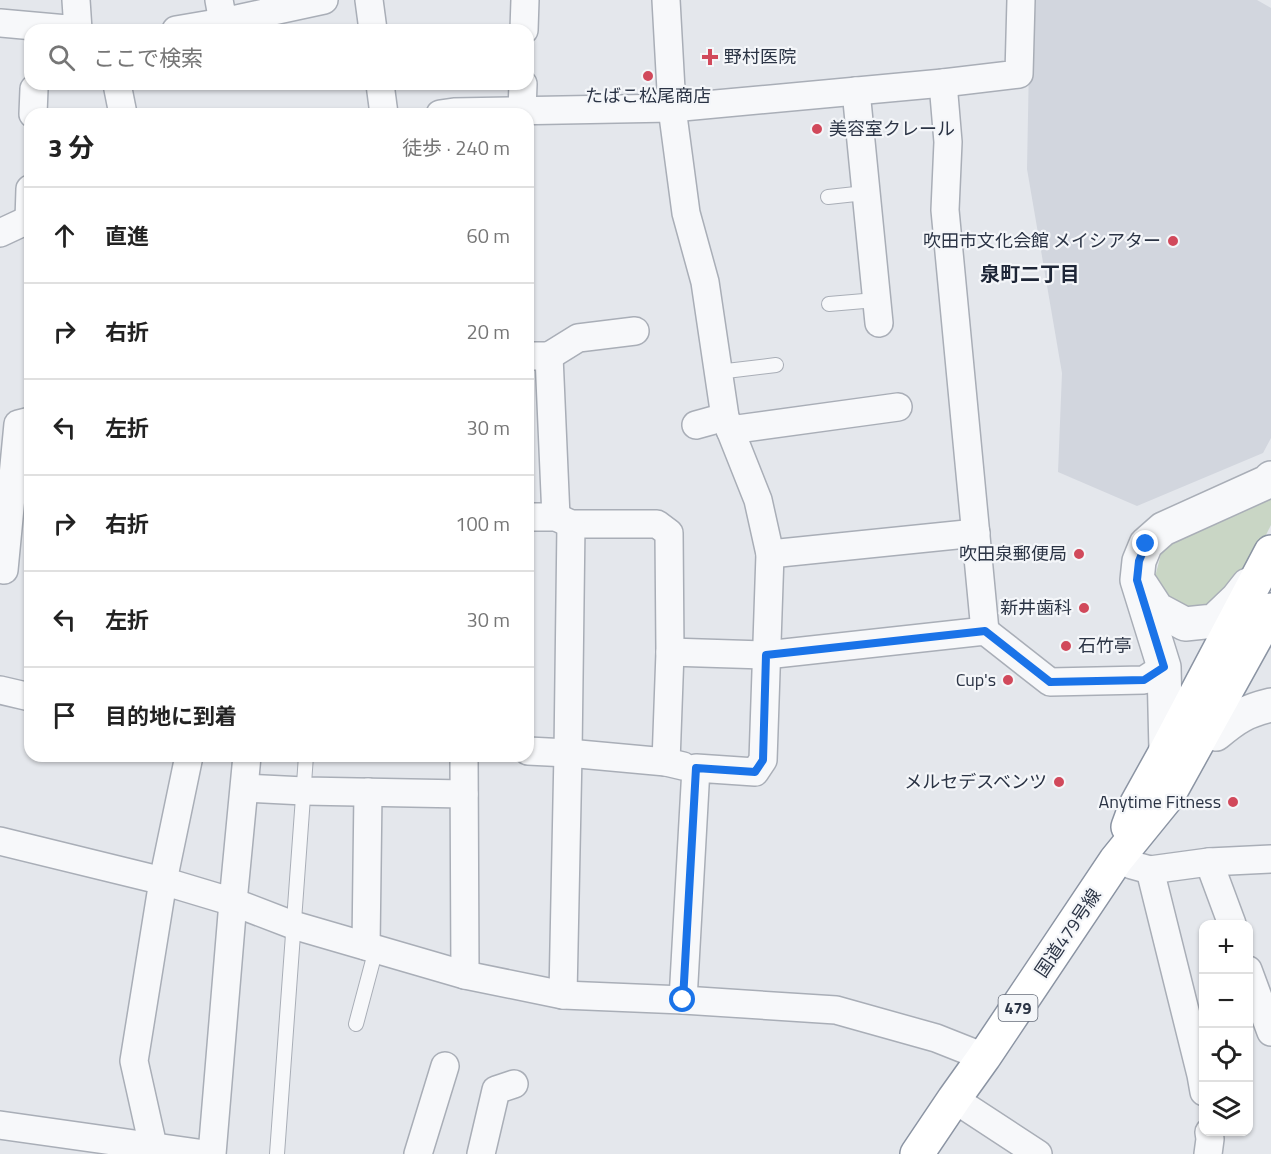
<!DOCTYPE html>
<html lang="ja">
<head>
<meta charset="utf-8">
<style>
  body { margin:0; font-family:"Titillium Web","Noto Sans JP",sans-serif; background:#f2f2f2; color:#222 }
  .controls { position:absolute; right:18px; bottom:18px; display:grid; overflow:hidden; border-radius:12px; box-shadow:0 2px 4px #0004 }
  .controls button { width:54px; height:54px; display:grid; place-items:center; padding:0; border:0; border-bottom:2px solid #e0e0e0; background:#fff; color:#222; font:30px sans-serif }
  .stop { position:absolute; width:18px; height:18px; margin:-14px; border:4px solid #1a73e8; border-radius:50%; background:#fff }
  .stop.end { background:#1a73e8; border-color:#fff; box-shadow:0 2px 6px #0008 }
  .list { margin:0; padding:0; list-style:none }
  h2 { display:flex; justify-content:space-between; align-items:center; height:78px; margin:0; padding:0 24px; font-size:26px }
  h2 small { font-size:20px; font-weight:400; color:#767676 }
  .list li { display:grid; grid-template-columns:39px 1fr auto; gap:18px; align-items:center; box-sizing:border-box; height:96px; padding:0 24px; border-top:2px solid #e0e0e0 }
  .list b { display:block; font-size:22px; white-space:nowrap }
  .list em { font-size:20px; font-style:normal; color:#767676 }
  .icon { flex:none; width:33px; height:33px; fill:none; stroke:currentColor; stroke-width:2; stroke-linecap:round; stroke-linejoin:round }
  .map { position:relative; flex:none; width:1271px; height:1154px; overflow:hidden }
  .search { position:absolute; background:#fff; box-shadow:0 2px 4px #0004; left:24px; top:24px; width:510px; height:66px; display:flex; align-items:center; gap:15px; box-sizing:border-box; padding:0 21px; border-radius:18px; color:#767676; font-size:22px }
  .panel { position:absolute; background:#fff; box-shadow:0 2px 4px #0004; left:24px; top:108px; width:510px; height:654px; border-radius:18px }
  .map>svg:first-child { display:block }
  .built { fill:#d2d6de }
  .green { fill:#c9d6c5 }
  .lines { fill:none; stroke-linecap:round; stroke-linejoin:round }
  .service-casing { stroke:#a9aeb7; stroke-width:16 }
  .minor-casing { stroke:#a9aeb7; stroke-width:30 }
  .tertiary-casing { stroke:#a9aeb7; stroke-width:36 }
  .trunk-casing { stroke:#8b94a3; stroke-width:36 }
  .service { stroke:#f7f8fa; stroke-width:14 }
  .minor { stroke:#f7f8fa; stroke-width:27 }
  .tertiary { stroke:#f7f8fa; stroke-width:33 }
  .trunk { stroke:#fff; stroke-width:33 }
  .route { stroke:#1a73e8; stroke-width:8 }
  .poi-dot { fill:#d1495b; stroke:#f4f6f9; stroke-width:2 }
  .labels { text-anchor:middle; stroke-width:4.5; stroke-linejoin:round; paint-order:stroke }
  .shield { fill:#f4f6f9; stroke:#676e7b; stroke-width:1.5 }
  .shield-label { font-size:16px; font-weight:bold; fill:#2b3445 }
  .poi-label { font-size:18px; fill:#2b3445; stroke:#f4f6f9; text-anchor:end }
  .street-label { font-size:18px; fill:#2b3445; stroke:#f4f6f9 }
  .neighbourhood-label { font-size:20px; font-weight:bold; fill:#1d2536; stroke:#f4f6f9 }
</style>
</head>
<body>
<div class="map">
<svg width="1271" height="1154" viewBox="0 0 1271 1154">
  <rect width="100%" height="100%" fill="#e4e7ec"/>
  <path class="built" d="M1036 0H1257L1271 8V438L1263 453 1137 506 1058 472 1062 373 1027 169 1030 9Z"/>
  <path class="green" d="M1271 492V525L1243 580 1207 609H1183L1163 597 1155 577 1161 554 1179 537Z"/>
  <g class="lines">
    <defs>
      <g id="service">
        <path d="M828 197 865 193"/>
        <path d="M829 304 876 300"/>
        <path d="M718 372 776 365"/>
        <path d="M356 1024 376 949"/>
        <path d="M277 1154 306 756"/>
      </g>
      <g id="minor">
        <path d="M219 0 223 22 324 0"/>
        <path d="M369 0 373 30"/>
        <path d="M666 0 672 108 686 213 705 282 725 417 758 500 770 554 763 760 755 772 696 768 683 1000"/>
        <path d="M0 23 78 30 76 0"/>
        <path d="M176 30 223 22"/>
        <path d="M524 30 525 0"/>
        <path d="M943 83 948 142 945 210 985 631"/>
        <path d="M117 84 123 114"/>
        <path d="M380 84 384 114"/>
        <path d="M856 91 879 323"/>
        <path d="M522 111 523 84"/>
        <path d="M33 114 34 89"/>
        <path d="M440 114 454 112 672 108 943 83 1019 74 1021 0"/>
        <path d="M29 220 30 189"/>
        <path d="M0 233 30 219"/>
        <path d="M528 356H549L556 517"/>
        <path d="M549 356 578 338 635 331"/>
        <path d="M696 425 725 417"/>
        <path d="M730 430 898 407"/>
        <path d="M528 517H556L571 524H657L669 533 670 652 666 762"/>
        <path d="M770 554 976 533"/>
        <path d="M4 570 18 424 30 421"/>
        <path d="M670 652 766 655 985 631 1050 682 1144 680 1164 667"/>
        <path d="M0 690 30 697"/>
        <path d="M528 751 568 753 666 762 683 766"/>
        <path d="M464 756 465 975"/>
        <path d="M245 788 304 791 464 794"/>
        <path d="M0 841 163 881 233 902 293 925 465 975 563 995 683 1000 836 1010 936 1038 984 1057"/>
        <path d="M1209 862 1232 924"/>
        <path d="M1132 865 1150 870 1209 862 1271 859"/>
        <path d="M1150 870 1201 1075 1204 1092"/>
        <path d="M366 946 368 792"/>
        <path d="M1248 970 1271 1032"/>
        <path d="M563 995 568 753 571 524"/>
        <path d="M954 1099 1038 1154"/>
        <path d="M0 1125 205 1154"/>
        <path d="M153 1146 134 1061 163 881 189 756"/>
        <path d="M212 1154 233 902 247 756"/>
        <path d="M418 1154 445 1066"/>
        <path d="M481 1154 496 1090 514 1084"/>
        <path d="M1208 1154 1210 1139 1209 1132"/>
      </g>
      <g id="tertiary">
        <path d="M1142 586 1157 609 1185 624 1214 621 1237 599 1248 585"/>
        <path d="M1216 734C1236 717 1246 711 1271 705"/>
        <path d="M1166 751 1164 667 1137 580 1139 561 1146 544 1163 529 1267 482 1271 478"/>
      </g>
      <g id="trunk">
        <path d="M1128 827 1136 805 1166 751 1271 552"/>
        <path d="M917 1154 954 1099 984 1057 1116 860 1168 796 1271 610"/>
      </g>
    </defs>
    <use href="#service" class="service-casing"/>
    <use href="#minor" class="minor-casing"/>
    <use href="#tertiary" class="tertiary-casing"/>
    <use href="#trunk" class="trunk-casing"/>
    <use href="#service" class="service"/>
    <use href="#minor" class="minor"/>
    <use href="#tertiary" class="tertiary"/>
    <use href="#trunk" class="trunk"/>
  </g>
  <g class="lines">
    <path class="route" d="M683 1000 696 768 755 772 763 760 766 655 985 631 1050 682 1144 680 1164 667 1137 580 1139 561 1146 544"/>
  </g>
  <g class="poi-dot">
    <path d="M707 48h6v6h6v6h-6v6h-6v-6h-6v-6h6z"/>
    <circle cx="648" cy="76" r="6"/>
    <circle cx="817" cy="129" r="6"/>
    <circle cx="1173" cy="241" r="6"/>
    <circle cx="1079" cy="554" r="6"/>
    <circle cx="1084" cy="608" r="6"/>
    <circle cx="1066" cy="646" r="6"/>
    <circle cx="1008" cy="680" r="6"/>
    <circle cx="1059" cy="782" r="6"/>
    <circle cx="1233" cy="802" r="6"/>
  </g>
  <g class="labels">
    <rect class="shield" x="998.5" y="995" width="39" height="26" rx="4.5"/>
    <g class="shield-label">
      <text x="1018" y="1014">479</text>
    </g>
    <g class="poi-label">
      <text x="724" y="63" text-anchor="start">野村医院</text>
      <text x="648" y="102" text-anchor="middle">たばこ松尾商店</text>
      <text x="829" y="135" text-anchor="start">美容室クレール</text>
      <text x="1161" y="247">吹田市文化会館 メイシアター</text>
      <text x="1067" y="560">吹田泉郵便局</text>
      <text x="1072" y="614">新井歯科</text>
      <text x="1078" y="652" text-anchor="start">石竹亭</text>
      <text x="996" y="686">Cup's</text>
      <text x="1047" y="788">メルセデスベンツ</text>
      <text x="1221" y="808">Anytime Fitness</text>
    </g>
    <g class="street-label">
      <text transform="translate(1068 933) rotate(-56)" y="6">国道479号線</text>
    </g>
    <g class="neighbourhood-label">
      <text x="1030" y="281">泉町二丁目</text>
    </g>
  </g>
</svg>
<div class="controls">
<button>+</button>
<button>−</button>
<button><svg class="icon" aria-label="locate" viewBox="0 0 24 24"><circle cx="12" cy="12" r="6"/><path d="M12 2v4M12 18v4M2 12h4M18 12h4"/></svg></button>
<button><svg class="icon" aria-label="layers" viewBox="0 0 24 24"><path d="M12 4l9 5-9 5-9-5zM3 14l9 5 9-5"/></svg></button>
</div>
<div class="stop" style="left:683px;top:1000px"></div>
<div class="stop end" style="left:1146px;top:544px"></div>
<div class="search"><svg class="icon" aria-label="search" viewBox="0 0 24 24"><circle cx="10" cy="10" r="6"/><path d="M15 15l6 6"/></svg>ここで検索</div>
<section class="panel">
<h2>3 分<small>徒歩 · 240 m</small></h2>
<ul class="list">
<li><svg class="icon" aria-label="ahead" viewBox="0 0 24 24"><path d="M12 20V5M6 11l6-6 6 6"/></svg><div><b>直進</b></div><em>60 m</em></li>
<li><svg class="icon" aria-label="right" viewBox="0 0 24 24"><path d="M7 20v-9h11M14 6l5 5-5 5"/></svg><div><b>右折</b></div><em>20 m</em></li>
<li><svg class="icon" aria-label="left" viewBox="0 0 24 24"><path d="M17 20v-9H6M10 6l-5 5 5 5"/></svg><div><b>左折</b></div><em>30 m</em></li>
<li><svg class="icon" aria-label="right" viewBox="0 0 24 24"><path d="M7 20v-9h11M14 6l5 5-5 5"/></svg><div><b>右折</b></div><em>100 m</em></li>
<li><svg class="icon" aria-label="left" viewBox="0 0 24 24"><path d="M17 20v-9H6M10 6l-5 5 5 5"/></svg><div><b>左折</b></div><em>30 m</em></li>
<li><svg class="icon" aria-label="arrive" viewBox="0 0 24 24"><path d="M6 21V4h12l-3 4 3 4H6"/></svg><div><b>目的地に到着</b></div></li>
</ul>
</section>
</div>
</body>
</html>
